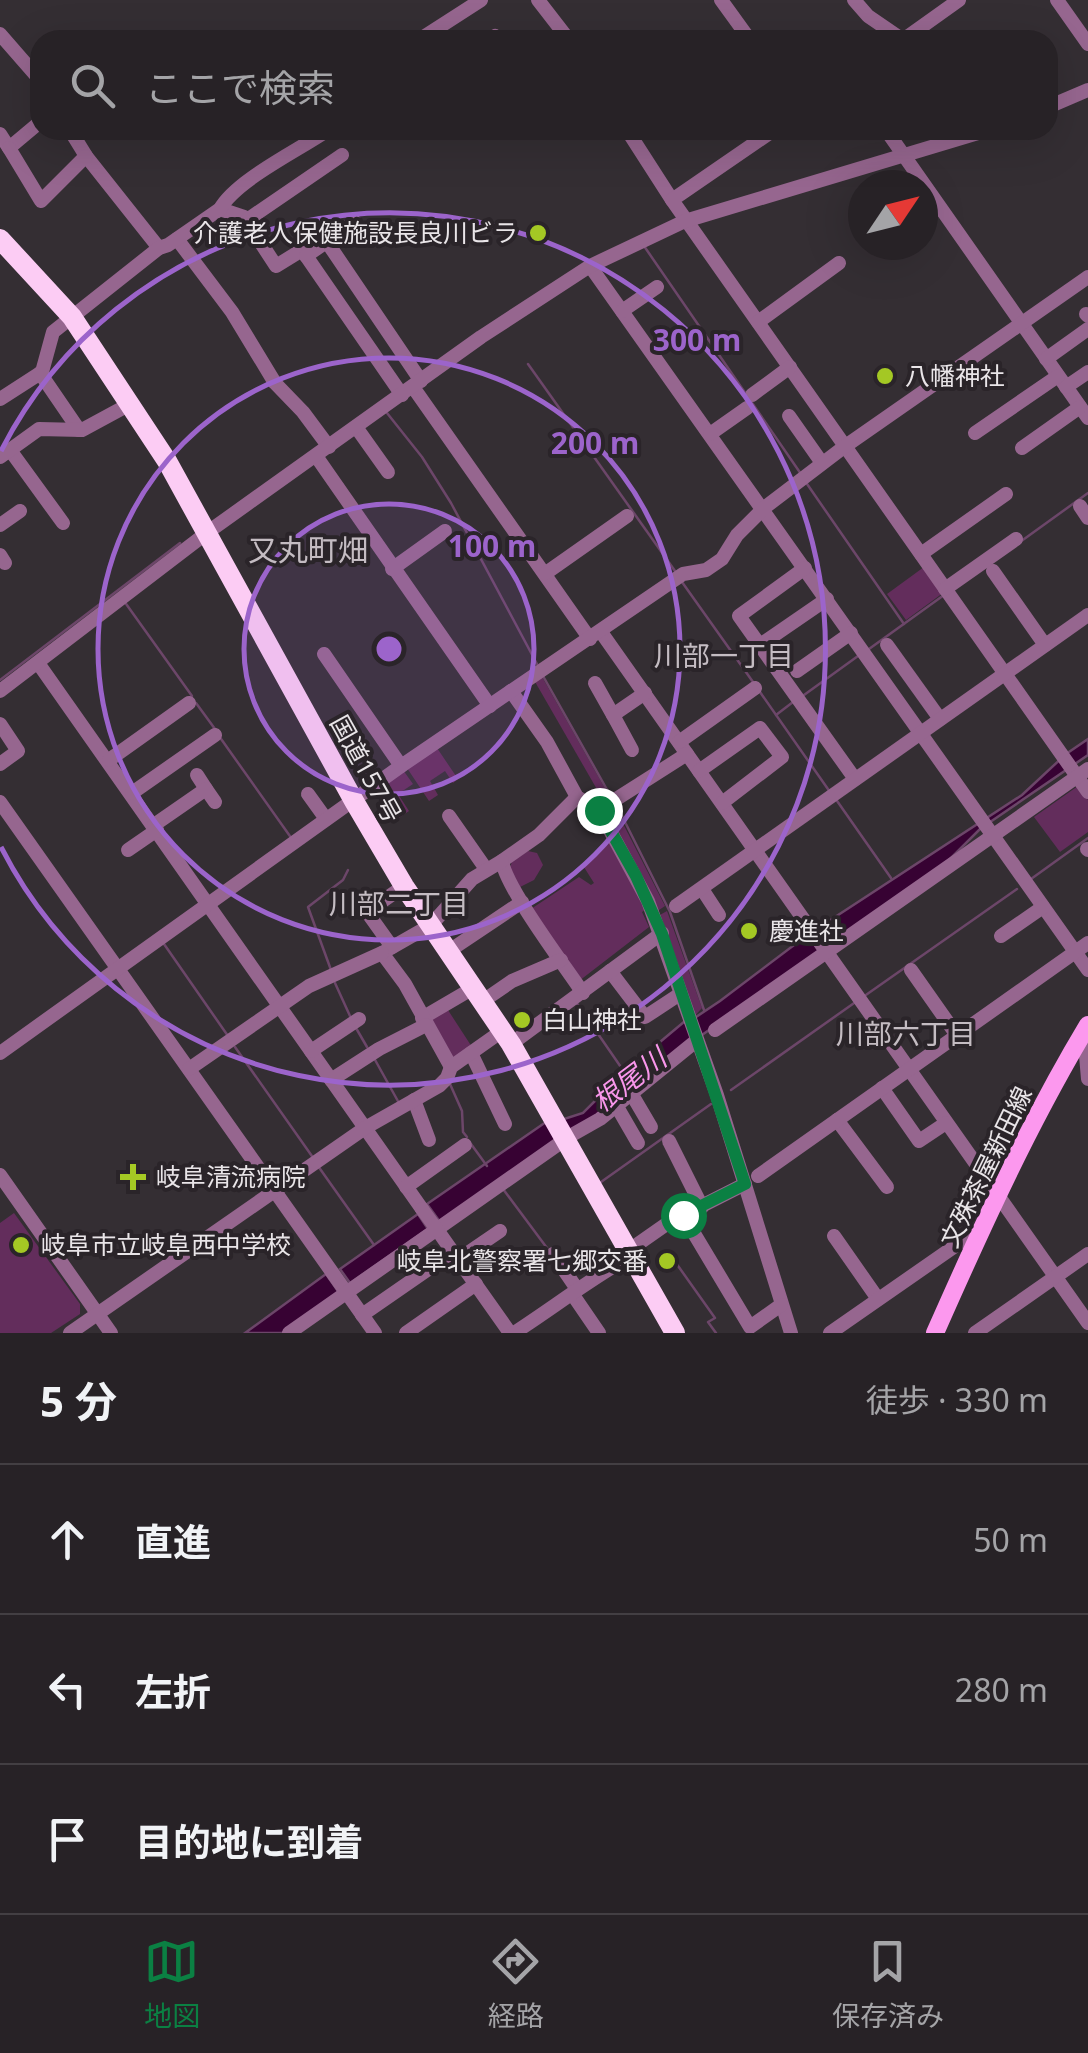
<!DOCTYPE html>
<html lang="ja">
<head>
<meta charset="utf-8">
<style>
  body { margin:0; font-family:"Noto Sans","Noto Sans JP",sans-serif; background:#332f32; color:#f1f3f6 }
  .compass { position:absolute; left:848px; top:170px; width:90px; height:90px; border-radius:50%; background:#272226; box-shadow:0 10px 40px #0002; rotate:55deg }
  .stop { position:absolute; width:30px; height:30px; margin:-22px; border:8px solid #0b8043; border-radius:50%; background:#fff }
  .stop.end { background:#0b8043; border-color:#fff; box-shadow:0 2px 10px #0008 }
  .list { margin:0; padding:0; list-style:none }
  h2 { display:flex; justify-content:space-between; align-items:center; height:130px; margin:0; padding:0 40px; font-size:42px }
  h2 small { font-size:32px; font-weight:400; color:#a4a4a7 }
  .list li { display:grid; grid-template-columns:65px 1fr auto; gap:30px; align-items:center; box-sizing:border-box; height:150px; padding:0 40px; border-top:2px solid #433f43 }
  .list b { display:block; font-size:38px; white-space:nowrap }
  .list em { font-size:32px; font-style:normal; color:#a4a4a7 }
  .icon { flex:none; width:55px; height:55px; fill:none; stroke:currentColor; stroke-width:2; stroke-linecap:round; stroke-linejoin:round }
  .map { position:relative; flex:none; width:1088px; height:1333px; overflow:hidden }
  .search { position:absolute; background:#272226; box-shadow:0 10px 40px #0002; left:30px; right:30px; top:30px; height:110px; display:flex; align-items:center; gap:25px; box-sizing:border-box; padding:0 35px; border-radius:30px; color:#a4a4a7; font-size:38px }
  .sheet { height:580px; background:#272226 }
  nav { display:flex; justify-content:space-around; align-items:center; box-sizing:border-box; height:140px; border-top:2px solid #433f43; background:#272226; font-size:28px; color:#a4a4a7 }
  nav a { display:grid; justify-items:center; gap:5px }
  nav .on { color:#0b8043 }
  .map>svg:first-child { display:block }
  .green { fill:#632d5c }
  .water { fill:#370233; stroke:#6c4669; stroke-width:2.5 }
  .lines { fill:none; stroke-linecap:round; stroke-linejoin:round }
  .stream { stroke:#6c4669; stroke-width:2.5 }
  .minor { stroke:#96668f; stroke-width:14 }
  .major { stroke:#fc98ee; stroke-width:18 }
  .highway { stroke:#fcccf4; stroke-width:20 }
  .minor-bridge { stroke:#96668f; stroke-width:14 }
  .route { stroke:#0b8043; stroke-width:12 }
  .ring { fill:none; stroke:#9c64cb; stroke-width:5 }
  .poi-dot { fill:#a4c824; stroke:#2a2429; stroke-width:4 }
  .labels { text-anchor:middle; stroke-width:8; stroke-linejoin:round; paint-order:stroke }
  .poi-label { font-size:25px; fill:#e9e5e8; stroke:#2a2429; text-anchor:start }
  .street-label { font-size:25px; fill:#e9e5e8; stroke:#2a2429 }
  .neighbourhood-label { font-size:28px; fill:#c4bcc2; stroke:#2a2429 }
  .water-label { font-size:28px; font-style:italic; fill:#f996eb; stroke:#2a2429 }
  .quarter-label { font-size:30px; fill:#c4bcc2; stroke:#2a2429 }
  .centre { fill:#9c64cb; stroke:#2a2429; stroke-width:5 }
  .ring-label { font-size:30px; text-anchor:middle; font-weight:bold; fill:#9c64cb; stroke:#2a2429; stroke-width:8; stroke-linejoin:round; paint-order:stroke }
</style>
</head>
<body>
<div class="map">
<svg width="1088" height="1333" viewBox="0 0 1088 1333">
  <rect width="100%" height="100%" fill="#342e33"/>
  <g class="green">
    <path d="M924 567 943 593 906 620 887 594Z"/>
    <path d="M541 675 612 801 606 805 534 680Z"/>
    <path d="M437 748 458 779 453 783 445 771 430 781 438 795 429 801 407 768Z"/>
    <path d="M403 770 413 784 398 794 409 811 393 822 380 803 390 796 384 786Z"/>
    <path d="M1078 786 1088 800V832L1060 852 1034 817Z"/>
    <path d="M613 804 665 906 656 912 602 811Z"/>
    <path d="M615 838 649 907 642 912 649 927 579 981 531 909 579 877 591 885 594 883 582 864Z"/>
    <path d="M528 851 537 853 543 865 534 880 520 887 510 868 512 861Z"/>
    <path d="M667 911 702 1008 692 1019 658 916Z"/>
    <path d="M446 1007 472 1047 452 1060 426 1019Z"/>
    <path d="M14 1213 80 1304V1314L51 1333H0V1223Z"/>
  </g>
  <g class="water">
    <path d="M1088 739V755L980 829 940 869 699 1037 693 1019 720 1001 806 936 1022 795 1066 754Z"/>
    <path d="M685 1021 693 1039 614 1103 570 1133 561 1120 583 1113 623 1073Z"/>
    <path d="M546 1122 558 1141 440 1222 427 1204Z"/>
    <path d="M418 1214 428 1229 350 1283 340 1269Z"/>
    <path d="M326 1274 340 1294 282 1333H245Z"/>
  </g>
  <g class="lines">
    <g class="stream">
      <path d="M644 246 801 474"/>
      <path d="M528 364 675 571"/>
      <path d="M387 413 422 457 451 503 537 664"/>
      <path d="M805 481 904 624"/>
      <path d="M1020 542 1088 493"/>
      <path d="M682 582 753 682"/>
      <path d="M124 601 192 696"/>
      <path d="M869 649 944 595"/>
      <path d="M543 676 610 795"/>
      <path d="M0 680 180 543"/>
      <path d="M760 692 830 792"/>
      <path d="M804 695 858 656"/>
      <path d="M196 703 215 729"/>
      <path d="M776 715 793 702"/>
      <path d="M219 736 292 839"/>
      <path d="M835 798 891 878"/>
      <path d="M617 806 670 912 704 1010"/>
      <path d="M1031 879 1088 838"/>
      <path d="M164 944 228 1036"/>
      <path d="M331 970 308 907 343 880 348 870"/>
      <path d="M335 983 350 1016"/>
      <path d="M863 997 1017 889"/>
      <path d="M576 1002 625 1073"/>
      <path d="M356 1028 367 1047"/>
      <path d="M235 1047 314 1159"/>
      <path d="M374 1058 399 1103"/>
      <path d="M450 1084 462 1111 463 1132 467 1137"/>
      <path d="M731 1090 857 1001"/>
      <path d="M471 1144 487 1166"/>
      <path d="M318 1166 374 1245"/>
      <path d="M601 1182 711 1104"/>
      <path d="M503 1189 547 1248"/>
      <path d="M676 1263 715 1318 708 1322 716 1333"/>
    </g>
    <g class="minor">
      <path d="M538 0 569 40"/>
      <path d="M721 0 750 40"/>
      <path d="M854 0 868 16 903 40 959 0"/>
      <path d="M1057 0 1088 44"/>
      <path d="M0 34 40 80"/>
      <path d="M419 40 481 0"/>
      <path d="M488 40 495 36 499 40"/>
      <path d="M1048 107 1088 90"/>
      <path d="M70 130 86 156 159 248"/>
      <path d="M627 130 672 200"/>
      <path d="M774 130 672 200 1088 792"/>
      <path d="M886 130 1088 418"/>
      <path d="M0 134 9 148 40 122"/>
      <path d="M9 148 41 201 86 156"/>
      <path d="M220 209 244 217 276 266 302 250 402 395"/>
      <path d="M247 220 342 155"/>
      <path d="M177 239 232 312 275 383 303 412 329 447"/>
      <path d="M327 242 421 381"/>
      <path d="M306 256 355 222"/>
      <path d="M590 266 1088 970"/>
      <path d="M622 311 657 287"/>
      <path d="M1086 314 1088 316"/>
      <path d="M758 322 839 263"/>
      <path d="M1046 359 1088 329"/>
      <path d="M40 373 79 430"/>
      <path d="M413 387 590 639"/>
      <path d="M1066 387 1088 372"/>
      <path d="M752 395 790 367"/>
      <path d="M0 399 42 372 53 332 159 248 168 245 220 209C236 180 299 150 328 130"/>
      <path d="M789 416 822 463"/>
      <path d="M356 427 388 472"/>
      <path d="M975 433 1058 376"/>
      <path d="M710 434 747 408"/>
      <path d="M1022 448 1080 407"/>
      <path d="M10 450 63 523"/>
      <path d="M316 456 490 706"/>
      <path d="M0 457 39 429 82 430 130 404"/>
      <path d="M1080 506 1088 518"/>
      <path d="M0 525 20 511"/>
      <path d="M921 554 1006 494"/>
      <path d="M0 555 5 563"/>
      <path d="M805 568 739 616 855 779"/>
      <path d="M392 569 445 531"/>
      <path d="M993 571 1045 645"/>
      <path d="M546 573 627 516"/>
      <path d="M945 589 1016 539"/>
      <path d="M601 632 1088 1323"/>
      <path d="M760 645 827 599"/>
      <path d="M887 645 940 719"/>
      <path d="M324 654 401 766"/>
      <path d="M38 663 422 1209"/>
      <path d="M797 671 851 633"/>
      <path d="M595 683 613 715"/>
      <path d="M0 691 208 532 481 337 590 266 685 221 988 130"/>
      <path d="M511 691 547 742 577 797 599 810 648 901 717 1095 791 1333"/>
      <path d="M0 724 18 751 0 764"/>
      <path d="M679 742 755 688"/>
      <path d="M632 750 613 715 645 693"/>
      <path d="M109 760 189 703"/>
      <path d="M699 771 760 728 782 757 722 803"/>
      <path d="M197 775 206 789"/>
      <path d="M132 793 215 735"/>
      <path d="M308 794 326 819"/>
      <path d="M577 797 539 835 502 861C506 888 565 966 583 993"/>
      <path d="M0 802 375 1333"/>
      <path d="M599 810 687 754"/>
      <path d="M449 816 486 869"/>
      <path d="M154 825 206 789 215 802"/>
      <path d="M1087 849 1088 850"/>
      <path d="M128 850 157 830"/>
      <path d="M702 889 719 915"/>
      <path d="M676 906 1088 615"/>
      <path d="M1001 936 1043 907"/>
      <path d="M392 947 367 912 404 886"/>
      <path d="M449 951 522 902"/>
      <path d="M911 970 956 1034"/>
      <path d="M610 971 645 1017 680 994"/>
      <path d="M483 1001 512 981 561 960"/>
      <path d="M422 1018 475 987"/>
      <path d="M715 1030 1088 769"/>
      <path d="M1084 1032 1088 1079"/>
      <path d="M511 1044 662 933"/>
      <path d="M311 1051 359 1019"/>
      <path d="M0 1053 401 766 683 574 706 570 722 559 737 535 764 508 844 447 1088 277"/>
      <path d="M471 1053 505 1124"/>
      <path d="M451 1067 405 984 382 953 431 925 472 879 502 861"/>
      <path d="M189 1069 309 986 382 953"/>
      <path d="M331 1080 379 1049 426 1025"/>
      <path d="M882 1088 919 1141 946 1123"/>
      <path d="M631 1093 651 1127"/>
      <path d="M414 1100 429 1140"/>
      <path d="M616 1105 638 1143"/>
      <path d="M837 1120 887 1187"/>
      <path d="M669 1141 702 1207"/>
      <path d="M0 1175 111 1333"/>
      <path d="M758 1176 1088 943"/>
      <path d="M406 1187 465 1145"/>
      <path d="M683 1215 750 1327 781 1305"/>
      <path d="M438 1231 510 1333"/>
      <path d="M834 1236 878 1299"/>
      <path d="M628 1251 668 1223 745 1184"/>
      <path d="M553 1254 577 1289"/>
      <path d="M459 1259 500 1231"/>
      <path d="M573 1295 599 1333"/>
      <path d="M362 1315 453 1252"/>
      <path d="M70 1333 365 1128 439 1086 447 1078 451 1067 502 1031"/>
      <path d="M289 1333 570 1136 600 1119 696 1041"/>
      <path d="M406 1333 476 1284"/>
      <path d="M514 1333C554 1307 590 1279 631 1256"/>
      <path d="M830 1333 981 1228"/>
      <path d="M975 1333 1088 1254"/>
    </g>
    <path class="major" d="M935 1333C981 1229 1029 1123 1088 1025"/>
    <path class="highway" d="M0 239 72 317 167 461 354 801 404 886 511 1044 675 1333"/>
    <path class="minor-bridge" d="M422 1209 438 1231"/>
  </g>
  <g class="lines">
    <path class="route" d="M599 810 636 876 662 934 745 1184 683 1215"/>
  </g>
  <circle cx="389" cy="649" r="145" fill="#9c64cb" fill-opacity=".12"/>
  <g class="ring">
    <circle cx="389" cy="649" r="145"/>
    <circle cx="389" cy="649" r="291"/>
    <path d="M1 451A436 436 0 1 1 1 847"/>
  </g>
  <g class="poi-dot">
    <circle cx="538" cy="233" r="10"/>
    <circle cx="885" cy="376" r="10"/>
    <circle cx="749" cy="931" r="10"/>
    <circle cx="522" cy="1020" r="10"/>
    <path d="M128 1162h10v10h10v10h-10v10h-10v-10h-10v-10h10z"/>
    <circle cx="21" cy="1245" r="10"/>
    <circle cx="667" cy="1261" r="10"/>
  </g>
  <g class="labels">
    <g class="poi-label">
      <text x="518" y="242" text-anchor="end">介護老人保健施設長良川ビラ</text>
      <text x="905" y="385">八幡神社</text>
      <text x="769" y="940">慶進社</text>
      <text x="542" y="1029">白山神社</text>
      <text x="156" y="1186">岐阜清流病院</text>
      <text x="41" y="1254">岐阜市立岐阜西中学校</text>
      <text x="647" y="1270" text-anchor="end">岐阜北警察署七郷交番</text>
    </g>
    <g class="street-label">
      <text transform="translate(366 769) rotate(61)" y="9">国道157号</text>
      <text transform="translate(986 1167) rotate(-64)" y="9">文殊茶屋新田線</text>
    </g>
    <g class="neighbourhood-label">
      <text x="724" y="666">川部一丁目</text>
      <text x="399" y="914">川部二丁目</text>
      <text x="906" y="1044">川部六丁目</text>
    </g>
    <g class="water-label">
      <text transform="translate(629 1080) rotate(-37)" y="10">根尾川</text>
    </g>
    <g class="quarter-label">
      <text x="308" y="561">又丸町畑</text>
    </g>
  </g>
  <circle cx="389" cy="649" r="15" class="centre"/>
  <g class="ring-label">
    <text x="697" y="351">300 m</text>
    <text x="595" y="454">200 m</text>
    <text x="492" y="557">100 m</text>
  </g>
</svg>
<svg class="compass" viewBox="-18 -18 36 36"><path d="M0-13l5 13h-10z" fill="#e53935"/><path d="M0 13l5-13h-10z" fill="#a4a4a7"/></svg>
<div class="stop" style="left:683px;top:1215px"></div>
<div class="stop end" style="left:599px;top:810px"></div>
<div class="search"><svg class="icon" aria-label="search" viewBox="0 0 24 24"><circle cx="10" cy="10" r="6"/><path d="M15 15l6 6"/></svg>ここで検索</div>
</div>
<section class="sheet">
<h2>5 分<small>徒歩 · 330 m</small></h2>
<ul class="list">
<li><svg class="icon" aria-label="ahead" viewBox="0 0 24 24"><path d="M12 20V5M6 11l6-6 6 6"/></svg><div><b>直進</b></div><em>50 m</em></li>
<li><svg class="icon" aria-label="left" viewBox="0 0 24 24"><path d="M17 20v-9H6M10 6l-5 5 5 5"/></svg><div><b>左折</b></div><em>280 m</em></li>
<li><svg class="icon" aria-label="arrive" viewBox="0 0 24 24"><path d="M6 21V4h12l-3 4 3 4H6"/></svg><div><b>目的地に到着</b></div></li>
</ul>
</section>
<nav>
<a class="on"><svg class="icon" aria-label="map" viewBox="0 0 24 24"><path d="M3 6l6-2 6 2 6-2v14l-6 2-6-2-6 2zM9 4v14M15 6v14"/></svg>地図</a>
<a><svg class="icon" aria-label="directions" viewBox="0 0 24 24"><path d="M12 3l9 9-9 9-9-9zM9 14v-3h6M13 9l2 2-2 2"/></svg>経路</a>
<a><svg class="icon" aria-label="saved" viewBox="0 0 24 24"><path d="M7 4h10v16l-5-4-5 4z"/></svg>保存済み</a>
</nav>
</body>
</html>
